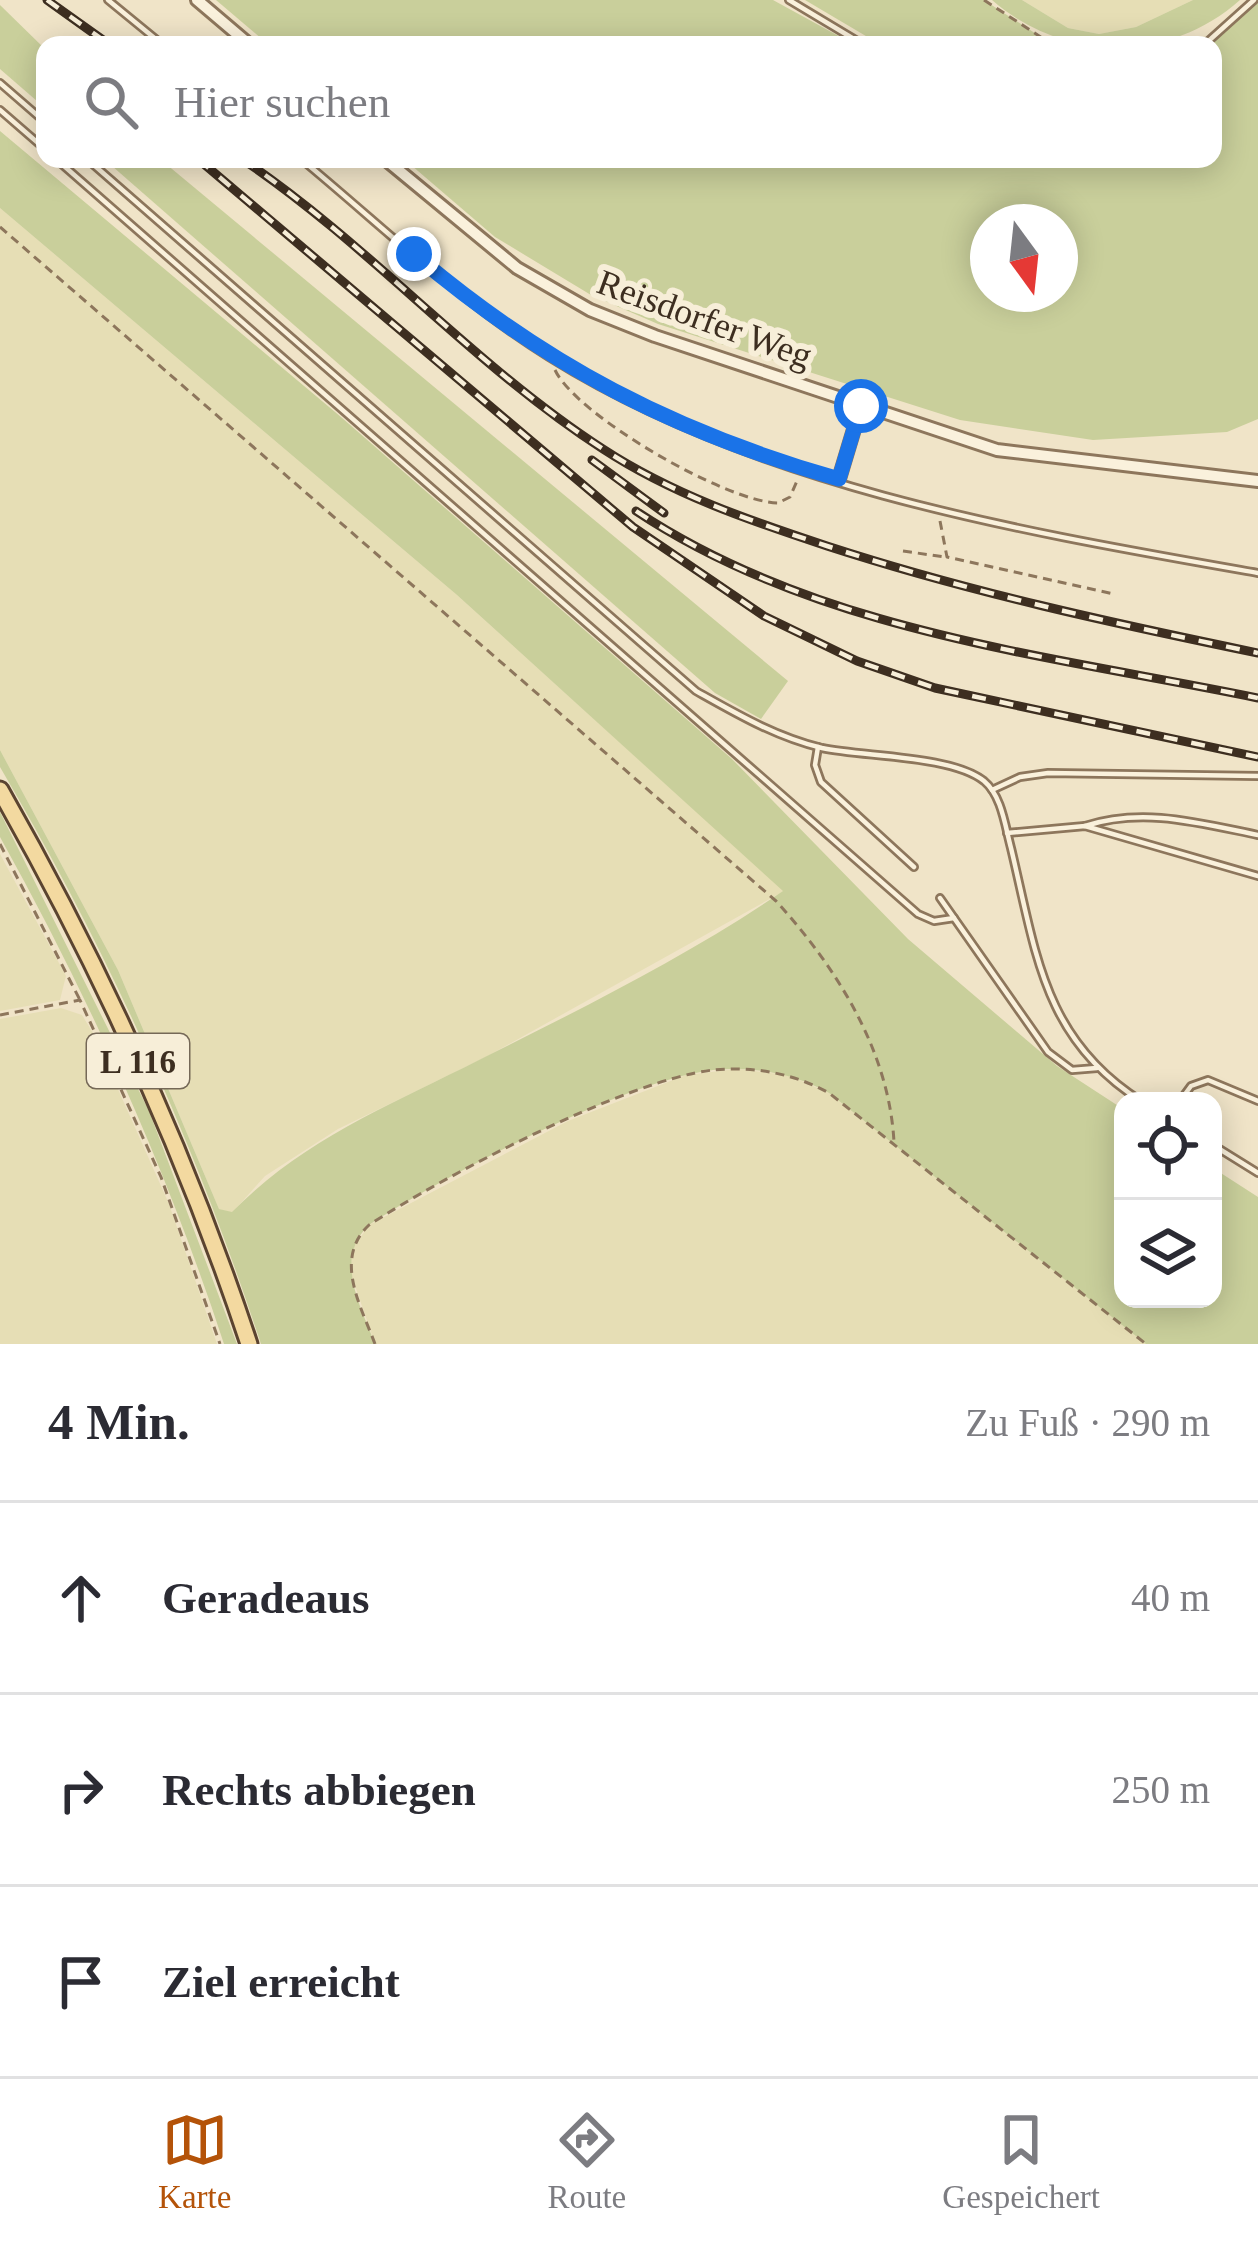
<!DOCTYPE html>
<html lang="de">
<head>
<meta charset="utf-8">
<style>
  body { margin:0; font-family:Georgia,serif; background:#f7f7f7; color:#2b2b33 }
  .controls { position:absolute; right:36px; bottom:36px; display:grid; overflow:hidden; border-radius:24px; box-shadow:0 6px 30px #0003 }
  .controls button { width:108px; height:108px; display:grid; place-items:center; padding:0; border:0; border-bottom:3px solid #e1e1e2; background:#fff; color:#2b2b33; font:60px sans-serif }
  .compass { position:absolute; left:970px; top:204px; width:108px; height:108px; border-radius:50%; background:#fff; box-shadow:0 6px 30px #0003; rotate:165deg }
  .stop { position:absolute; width:36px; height:36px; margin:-27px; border:9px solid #1a73e8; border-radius:50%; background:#fff }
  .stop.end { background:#1a73e8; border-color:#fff; box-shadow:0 3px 12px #0008 }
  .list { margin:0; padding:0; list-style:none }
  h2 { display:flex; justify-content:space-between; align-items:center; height:156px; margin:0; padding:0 48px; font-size:51px }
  h2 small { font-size:39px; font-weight:400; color:#7c7c81 }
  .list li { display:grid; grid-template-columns:78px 1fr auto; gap:36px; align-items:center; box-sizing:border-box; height:192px; padding:0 48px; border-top:3px solid #e1e1e2 }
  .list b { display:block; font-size:45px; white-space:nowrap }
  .list em { font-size:39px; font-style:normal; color:#7c7c81 }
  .icon { flex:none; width:66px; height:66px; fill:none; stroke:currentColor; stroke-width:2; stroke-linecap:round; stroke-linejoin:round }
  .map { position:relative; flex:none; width:1258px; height:1344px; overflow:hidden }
  .search { position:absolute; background:#fff; box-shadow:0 6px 30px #0003; left:36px; right:36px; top:36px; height:132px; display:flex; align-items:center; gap:30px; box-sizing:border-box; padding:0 42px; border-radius:24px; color:#7c7c81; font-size:45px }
  .sheet { height:732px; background:#fff }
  nav { display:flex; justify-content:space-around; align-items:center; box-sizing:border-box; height:168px; border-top:3px solid #e1e1e2; background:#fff; font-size:33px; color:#7c7c81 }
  nav a { display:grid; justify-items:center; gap:6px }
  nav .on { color:#b45309 }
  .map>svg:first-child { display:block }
  .farmland { fill:#e6deb5 }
  .green { fill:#c9cf9b; fill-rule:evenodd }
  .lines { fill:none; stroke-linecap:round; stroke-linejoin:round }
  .service-casing { stroke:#8d765c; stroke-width:10 }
  .minor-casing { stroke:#8d765c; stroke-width:16 }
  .primary-casing { stroke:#5b4430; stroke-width:21 }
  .path { stroke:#8d765c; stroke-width:3; stroke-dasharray:9 6; stroke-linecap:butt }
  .service { stroke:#faf1dc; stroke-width:4.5 }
  .minor { stroke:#faf1dc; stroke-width:10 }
  .primary { stroke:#f3d9a0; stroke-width:15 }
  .rail-casing { stroke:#3d2e20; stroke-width:9 }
  .rail { stroke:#f7eed8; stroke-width:4.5; stroke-dasharray:14; stroke-linecap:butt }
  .route { stroke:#1a73e8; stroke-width:15 }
  .labels { text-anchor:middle; stroke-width:12; stroke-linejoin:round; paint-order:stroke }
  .shield { fill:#f7eed8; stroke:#756857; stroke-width:3 }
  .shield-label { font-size:33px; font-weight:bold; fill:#3d2e20 }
  .street-label { font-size:36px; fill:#3d2e20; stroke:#f7eed8 }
</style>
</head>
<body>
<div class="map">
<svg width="1258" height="1344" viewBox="0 0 1258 1344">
  <rect width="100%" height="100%" fill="#f0e4c8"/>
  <g class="farmland">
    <path d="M1022 0H1193L1136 27 1099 34 1068 28Z"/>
    <path d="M0 208 457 595 784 891 484 1058 338 1129 265 1176 232 1213 219 1209 118 970 0 750Z"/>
    <path d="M0 854 66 976 60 1000 0 1011Z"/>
    <path d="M61 1008 82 1015 93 1033 169 1204 217 1344H0V1019Z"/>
    <path d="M736 1069 788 1075 829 1093 1146 1344H375L350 1271 353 1248 369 1225 568 1121 686 1075Z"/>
  </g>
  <g class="green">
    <path d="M216 0H773L855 45H269Z"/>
    <path d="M805 0H984L1053 45H881Z"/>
    <path d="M992 0H1022L1068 28 1099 34 1136 27 1193 0H1240C1168 64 1063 62 992 0Z"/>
    <path d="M1258 2V419L1227 432 1093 440 960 420 658 324 591 295 495 237 404 159H1213L1210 45ZM988 222H1060V294H988Z"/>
    <path d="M0 5 45 49V108L0 69Z"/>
    <path d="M0 131 341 417 732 759 908 939 1057 1066 1123 1109V1299H1213V1168L1258 1197V1344H1146L829 1093C793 1073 753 1066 713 1070 626 1080 444 1176 369 1225 333 1259 361 1306 375 1344H261C195 1143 107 949 0 767V750L118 970 219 1209 232 1212C304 1139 388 1106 479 1060 581 1009 690 955 783 891L457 595 0 208Z"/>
    <path d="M104 159H160L788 681 761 719 715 693Z"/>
    <path d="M0 812 149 1111 237 1344H224C166 1167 90 999 0 837Z"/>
  </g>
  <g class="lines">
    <defs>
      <g id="service">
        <path d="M108 0 163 45"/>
        <path d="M789 0 864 45"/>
        <path d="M1204 45 1254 0"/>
        <path d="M0 83 45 122"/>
        <path d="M0 110 45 149"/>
        <path d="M56 159 918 914 934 921 954 918"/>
        <path d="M87 159 696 691C737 714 776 737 822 748 864 757 951 755 984 781 1002 796 1005 826 1011 848 1036 952 1043 1039 1141 1101"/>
        <path d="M301 159C382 226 460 302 549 357 757 487 1020 531 1258 573"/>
        <path d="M818 747 815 765 821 782 914 867"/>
        <path d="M992 790 1020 777 1048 773 1258 776"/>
        <path d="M1085 826C1143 807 1199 823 1258 835"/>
        <path d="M1007 833 1085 826 1258 876"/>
        <path d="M940 898 1048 1052 1072 1070 1097 1068"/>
        <path d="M1180 1101 1191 1086 1208 1080 1258 1101"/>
        <path d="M1213 1145 1258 1173"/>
      </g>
      <g id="minor">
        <path d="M197 0 250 45"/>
        <path d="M385 159 517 268 590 310 655 336 997 450 1258 481"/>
        <path d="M839 479 861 406"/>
      </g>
      <path id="primary" d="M0 790C100 966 185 1151 249 1344"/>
    </defs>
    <use href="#service" class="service-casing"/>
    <use href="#minor" class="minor-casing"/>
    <use href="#primary" class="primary-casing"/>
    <g class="path">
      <path d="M984 0 1053 45"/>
      <path d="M1086 38V45"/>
      <path d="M1179 45 1194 41"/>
      <path d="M0 227 776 901C836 967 889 1050 894 1142"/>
      <path d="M555 370C577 416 726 502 778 503L790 497 797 481"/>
      <path d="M940 521 947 557 1114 594"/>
      <path d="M903 551 945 557"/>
      <path d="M0 844 80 1000"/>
      <path d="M0 1015 80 1000 161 1177 220 1344"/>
      <path d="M375 1344C361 1306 333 1259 369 1225 444 1176 626 1080 713 1070 753 1066 793 1073 829 1093L1146 1344"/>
    </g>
    <use href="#service" class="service"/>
    <use href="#minor" class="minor"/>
    <use href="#primary" class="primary"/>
    <defs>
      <g id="rail">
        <path d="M47 0 110 45"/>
        <path d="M198 159 633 527 764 616 857 661 935 688 1258 757"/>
        <path d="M242 159C370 245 473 365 603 449 672 494 748 520 827 546 969 592 1112 623 1258 653"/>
        <path d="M592 460 664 513"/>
        <path d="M636 511C818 632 1048 655 1258 698"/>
      </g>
    </defs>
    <use href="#rail" class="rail-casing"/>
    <use href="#rail" class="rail"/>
  </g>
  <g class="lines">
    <path class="route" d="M414 254C545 365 674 432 839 479L861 406"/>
  </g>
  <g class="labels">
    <rect class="shield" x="87" y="1034" width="102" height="54" rx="9"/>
    <g class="shield-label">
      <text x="138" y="1073">L 116</text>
    </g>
    <g class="street-label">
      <text transform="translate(705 318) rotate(20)" y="13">Reisdorfer Weg</text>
    </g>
  </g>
</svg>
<div class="controls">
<button><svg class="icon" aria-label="locate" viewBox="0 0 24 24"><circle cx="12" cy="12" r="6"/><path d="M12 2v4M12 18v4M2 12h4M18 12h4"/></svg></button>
<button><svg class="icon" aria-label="layers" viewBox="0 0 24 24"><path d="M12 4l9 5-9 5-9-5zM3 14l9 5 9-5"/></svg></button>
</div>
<svg class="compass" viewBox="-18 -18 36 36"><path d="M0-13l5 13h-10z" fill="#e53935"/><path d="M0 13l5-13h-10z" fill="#7c7c81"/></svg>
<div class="stop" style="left:861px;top:406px"></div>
<div class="stop end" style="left:414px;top:254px"></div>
<div class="search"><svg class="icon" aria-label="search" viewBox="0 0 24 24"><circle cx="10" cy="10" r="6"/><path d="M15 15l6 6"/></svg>Hier suchen</div>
</div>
<section class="sheet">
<h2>4 Min.<small>Zu Fuß · 290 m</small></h2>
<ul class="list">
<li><svg class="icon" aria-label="ahead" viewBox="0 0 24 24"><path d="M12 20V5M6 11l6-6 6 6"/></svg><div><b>Geradeaus</b></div><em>40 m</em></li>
<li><svg class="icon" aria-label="right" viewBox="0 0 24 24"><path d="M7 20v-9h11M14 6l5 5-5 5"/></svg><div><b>Rechts abbiegen</b></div><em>250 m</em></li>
<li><svg class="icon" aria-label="arrive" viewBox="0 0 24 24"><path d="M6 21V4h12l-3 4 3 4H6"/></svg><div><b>Ziel erreicht</b></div></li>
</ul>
</section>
<nav>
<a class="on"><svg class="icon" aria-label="map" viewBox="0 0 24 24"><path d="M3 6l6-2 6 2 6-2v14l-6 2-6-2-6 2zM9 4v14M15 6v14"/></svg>Karte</a>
<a><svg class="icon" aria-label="directions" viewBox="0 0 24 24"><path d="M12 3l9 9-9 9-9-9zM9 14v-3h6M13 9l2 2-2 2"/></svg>Route</a>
<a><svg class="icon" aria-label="saved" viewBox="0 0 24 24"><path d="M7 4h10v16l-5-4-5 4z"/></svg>Gespeichert</a>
</nav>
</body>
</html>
